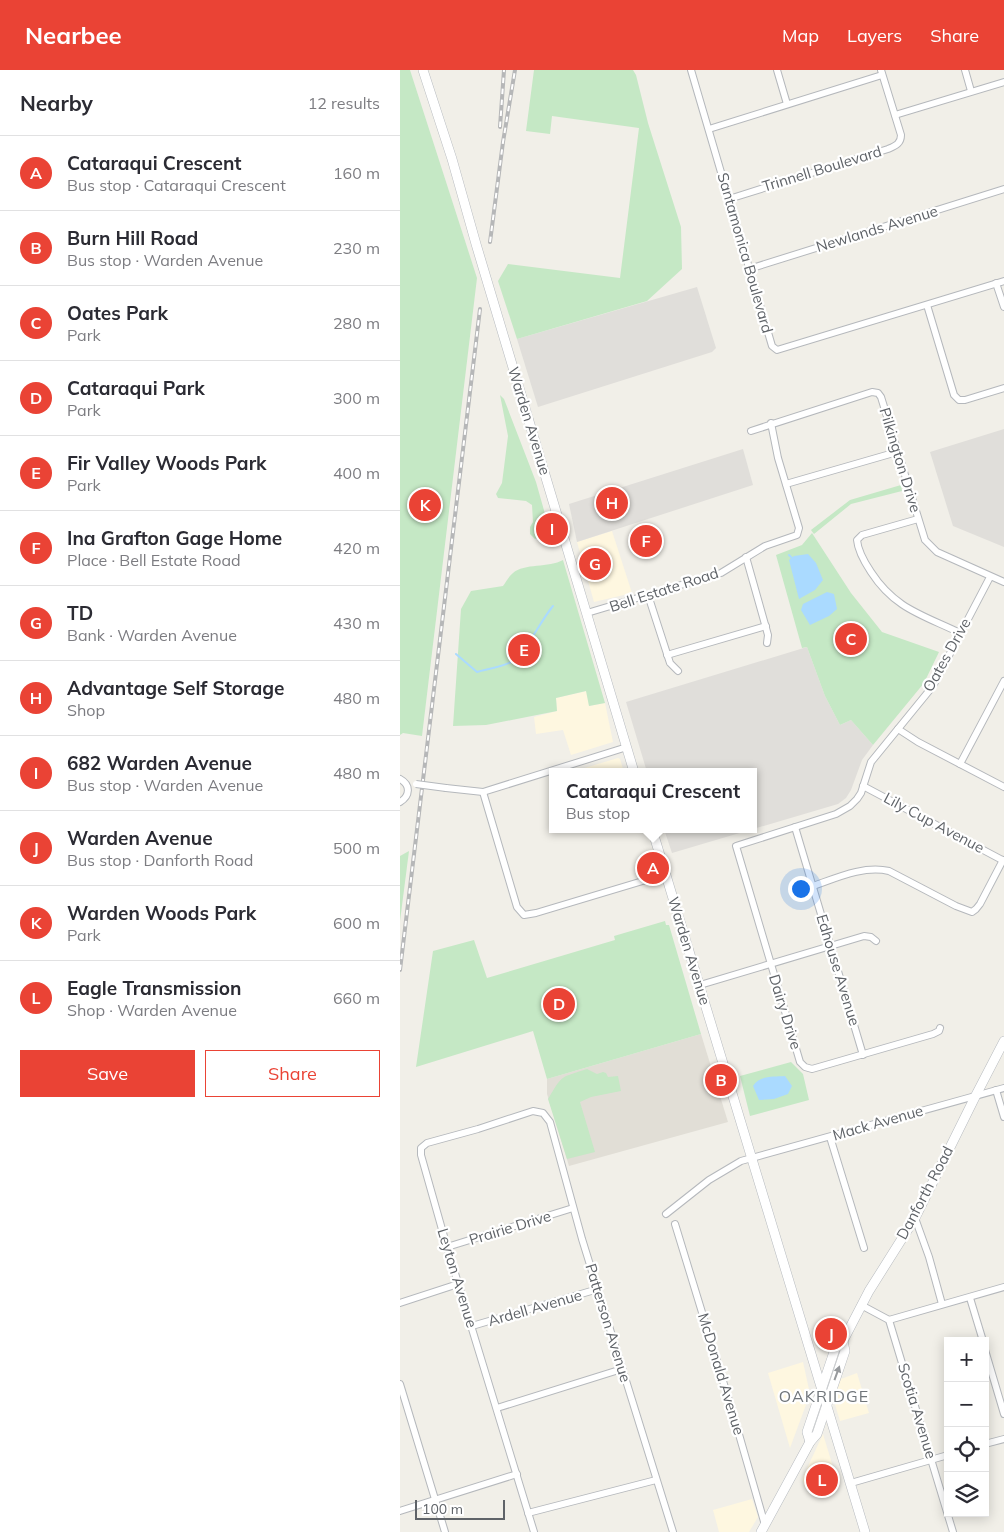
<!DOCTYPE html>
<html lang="en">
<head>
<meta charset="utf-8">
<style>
  body { margin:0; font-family:Mulish,sans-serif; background:#f2f2f3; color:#2b2b33 }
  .controls { position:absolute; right:15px; bottom:15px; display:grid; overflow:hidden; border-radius:0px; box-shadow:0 2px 12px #0003 }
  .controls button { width:45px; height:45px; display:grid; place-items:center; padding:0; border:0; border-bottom:1px solid #e1e1e2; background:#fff; color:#2b2b33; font:25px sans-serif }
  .scale { position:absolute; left:15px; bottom:12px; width:90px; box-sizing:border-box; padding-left:5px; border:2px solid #5f6368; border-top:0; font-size:14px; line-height:18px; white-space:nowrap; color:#5f6368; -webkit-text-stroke:4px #fff; paint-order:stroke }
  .you { position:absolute; left:400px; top:818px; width:18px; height:18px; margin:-12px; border:4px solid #fff; border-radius:50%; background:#1a73e8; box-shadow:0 0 0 8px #1a73e833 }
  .badge { display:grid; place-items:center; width:32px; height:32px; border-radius:50%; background:#ea4335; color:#fff; font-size:16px; font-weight:700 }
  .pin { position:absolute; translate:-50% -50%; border:2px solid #fff; box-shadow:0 1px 5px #0006 }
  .popup { position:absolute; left:149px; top:698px; width:208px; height:65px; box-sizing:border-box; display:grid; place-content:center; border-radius:0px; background:#fff; filter:drop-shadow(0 1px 4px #0005); font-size:16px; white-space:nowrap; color:#7c7c81 }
  .popup b { font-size:19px; color:#2b2b33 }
  .popup::after { content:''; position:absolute; left:50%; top:100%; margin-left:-10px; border:10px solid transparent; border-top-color:#fff }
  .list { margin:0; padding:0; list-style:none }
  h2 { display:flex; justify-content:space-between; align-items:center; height:65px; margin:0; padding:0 20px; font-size:21px }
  h2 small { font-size:16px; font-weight:400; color:#7c7c81 }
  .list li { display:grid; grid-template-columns:32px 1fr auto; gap:15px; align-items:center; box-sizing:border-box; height:75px; padding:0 20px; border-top:1px solid #e1e1e2 }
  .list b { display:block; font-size:19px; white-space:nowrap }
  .list p { margin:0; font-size:16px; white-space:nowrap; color:#7c7c81 }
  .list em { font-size:16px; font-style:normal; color:#7c7c81 }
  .actions { display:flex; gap:10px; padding:15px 20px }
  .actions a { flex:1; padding:11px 0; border:1px solid #ea4335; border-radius:0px; text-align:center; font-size:18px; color:#ea4335 }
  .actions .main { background:#ea4335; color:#fff }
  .icon { flex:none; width:28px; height:28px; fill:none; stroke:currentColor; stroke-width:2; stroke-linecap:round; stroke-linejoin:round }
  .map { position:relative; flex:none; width:604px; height:1462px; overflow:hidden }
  header { display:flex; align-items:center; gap:30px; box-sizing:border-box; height:70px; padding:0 25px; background:#ea4335; color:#fff }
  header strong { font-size:24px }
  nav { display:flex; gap:28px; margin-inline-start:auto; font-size:18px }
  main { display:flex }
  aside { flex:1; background:#fff }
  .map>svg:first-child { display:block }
  .commercial { fill:#fef7e0 }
  .industrial { fill:#e0deda }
  .education { fill:#e1ded6 }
  .green { fill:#c5e8c5 }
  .water { fill:#aadaff }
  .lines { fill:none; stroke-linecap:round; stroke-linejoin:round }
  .stream { stroke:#aadaff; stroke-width:2 }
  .minor-casing { stroke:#b5b8bc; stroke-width:8 }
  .secondary-casing { stroke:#b6babf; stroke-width:10 }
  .minor { stroke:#fff; stroke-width:6 }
  .secondary { stroke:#fff; stroke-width:9 }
  .rail-casing { stroke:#b6b7b8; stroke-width:4 }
  .rail { stroke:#fff; stroke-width:2; stroke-dasharray:5.5; stroke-linecap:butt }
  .minor-bridge-casing { stroke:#b5b8bc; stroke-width:8; stroke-linecap:butt }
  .minor-bridge { stroke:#fff; stroke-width:6 }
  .oneway { fill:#979a9d }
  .labels { text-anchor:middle; stroke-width:4.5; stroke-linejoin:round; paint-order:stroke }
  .street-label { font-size:15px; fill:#5f6368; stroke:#fff }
  .neighbourhood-label { font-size:16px; letter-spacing:1px; fill:#70757a; stroke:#fff }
</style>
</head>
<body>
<header>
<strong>Nearbee</strong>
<nav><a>Map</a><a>Layers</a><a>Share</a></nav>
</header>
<main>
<aside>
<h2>Nearby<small>12 results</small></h2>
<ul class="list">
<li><span class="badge">A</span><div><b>Cataraqui Crescent</b><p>Bus stop · Cataraqui Crescent</p></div><em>160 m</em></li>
<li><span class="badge">B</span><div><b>Burn Hill Road</b><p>Bus stop · Warden Avenue</p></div><em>230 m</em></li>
<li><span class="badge">C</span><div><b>Oates Park</b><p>Park</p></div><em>280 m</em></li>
<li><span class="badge">D</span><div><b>Cataraqui Park</b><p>Park</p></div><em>300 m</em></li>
<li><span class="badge">E</span><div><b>Fir Valley Woods Park</b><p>Park</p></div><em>400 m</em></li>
<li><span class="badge">F</span><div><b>Ina Grafton Gage Home</b><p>Place · Bell Estate Road</p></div><em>420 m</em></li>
<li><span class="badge">G</span><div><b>TD</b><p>Bank · Warden Avenue</p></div><em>430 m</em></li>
<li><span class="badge">H</span><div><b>Advantage Self Storage</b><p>Shop</p></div><em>480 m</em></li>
<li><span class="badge">I</span><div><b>682 Warden Avenue</b><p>Bus stop · Warden Avenue</p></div><em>480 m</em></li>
<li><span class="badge">J</span><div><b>Warden Avenue</b><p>Bus stop · Danforth Road</p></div><em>500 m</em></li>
<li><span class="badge">K</span><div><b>Warden Woods Park</b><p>Park</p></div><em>600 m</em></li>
<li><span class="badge">L</span><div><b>Eagle Transmission</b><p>Shop · Warden Avenue</p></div><em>660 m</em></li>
</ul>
<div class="actions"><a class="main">Save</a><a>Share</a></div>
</aside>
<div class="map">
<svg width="604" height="1462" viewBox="0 0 604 1462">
  <rect width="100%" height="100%" fill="#f1efe8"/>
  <g class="commercial">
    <path d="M212 461 232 523 194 532 177 472Z"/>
    <path d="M187 621 189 636 205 633 213 672 171 685 163 660 136 664 134 647 157 641 156 628Z"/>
    <path d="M218 688 220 689 224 702H171Z"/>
    <path d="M403 1292 410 1324 390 1378 368 1303Z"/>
    <path d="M457 1303 469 1343 440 1351 433 1328 441 1309Z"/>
    <path d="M423 1364 437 1410 405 1418 402 1409Z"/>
    <path d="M352 1429 358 1447 349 1462H319L313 1440Z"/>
  </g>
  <g class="industrial">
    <path d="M297 217 316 278 312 282 138 337 117 269Z"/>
    <path d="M604 359V477L553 456 530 382Z"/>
    <path d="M343 379 353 415 177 472 169 434Z"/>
    <path d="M407 577 425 626 440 655 451 650 473 675 462 690 451 720 446 728 438 734 272 783 264 759H353V702H247L226 632Z"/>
  </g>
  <path class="education" d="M301 964 328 1052 169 1096 147 1024V1009Z"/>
  <g class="green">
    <path d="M0 0H10L77 208 22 666 3 663 0 665Z"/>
    <path d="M134 0H233L236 5 248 53 281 157 282 199 247 231 117 269 98 211 108 194 220 208 239 58 152 46 150 64 126 61Z"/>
    <path d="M100 325 104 329 136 412 149 458 150 464 135 469 130 464V457L133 452 132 435 126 431 98 428 96 424 102 413 108 366Z"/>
    <path d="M501 415 502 421 451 434 414 464 411 460 450 430Z"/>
    <path d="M412 463 451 523 482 562 539 582 524 613 473 675 451 650 440 655 425 626 407 577 402 578 376 485 402 475Z"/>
    <path d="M163 490 205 633 189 636 186 621 156 628 157 641 86 655 53 656 61 539 71 521 103 516C106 512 109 506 113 503 124 493 149 498 163 490Z"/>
    <path d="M9 781 0 851V786Z"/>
    <path d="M265 851 266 855H269L301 964 147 1009 133 961 16 997 33 881 74 870 87 908 215 870 214 866Z"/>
    <path d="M391 992 403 1004 409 1030 350 1046 340 1006Z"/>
    <path d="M187 999 197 1004 203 1002 206 1003 208 1007 218 1006 221 1021 191 1027 180 1032 195 1082 167 1089 148 1029C163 1004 160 1008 187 999Z"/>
  </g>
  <g class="water">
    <path d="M408 484 416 493 423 510 415 520 399 529 389 490 394 486Z"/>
    <path d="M427 522 434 524 437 539 429 546 410 555 401 540 403 534Z"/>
    <path d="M385 1006 392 1016 388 1024 374 1029 359 1030 353 1016C360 1005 374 1007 385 1006Z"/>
  </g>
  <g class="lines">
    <g class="stream">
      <path d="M389 485 392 488"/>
      <path d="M56 584 77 602C88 599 101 597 111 592 125 584 141 550 153 536"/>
    </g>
    <defs>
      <g id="minor">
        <path d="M291 0 372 276 377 280 604 211"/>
        <path d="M377 0 387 34"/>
        <path d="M565 0 571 21"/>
        <path d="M495 45 604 12"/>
        <path d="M309 59 482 5"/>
        <path d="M329 129 488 79C495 76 501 74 501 65L481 0"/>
        <path d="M349 199 604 119"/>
        <path d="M596 213 604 237"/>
        <path d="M527 235 554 325 559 330H565L604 318"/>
        <path d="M351 361 472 322 478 323 481 327 525 470 537 482 604 512"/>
        <path d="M386 414 497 382"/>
        <path d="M518 449 462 465 457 470C458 482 465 493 471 502 495 539 523 545 560 563"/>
        <path d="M346 487 368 565 367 573"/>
        <path d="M248 525 270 593 278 601"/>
        <path d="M187 543 321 503 365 476 397 465 399 458 378 388 371 353"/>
        <path d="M267 585 366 556"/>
        <path d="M498 659 518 672 604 717"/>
        <path d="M560 694 604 611"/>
        <path d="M0 709C11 715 10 726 0 732"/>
        <path d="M463 716 604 791"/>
        <path d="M46 718 83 722 227 677"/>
        <path d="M83 722 117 837 124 845 136 843 266 804"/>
        <path d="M395 757 463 985"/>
        <path d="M413 816C436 808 464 795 489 801L556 836 572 842 576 839 580 834 603 790"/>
        <path d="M300 915 464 866 471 867 476 871"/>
        <path d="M540 958 539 961 533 964 412 999 405 997 400 992 336 776 436 744 450 736 457 729 461 723 471 692 533 616 590 507"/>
        <path d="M596 1020 604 1047"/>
        <path d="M430 1067 464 1178"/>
        <path d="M266 1144 309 1110 341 1091 604 1018"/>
        <path d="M515 1148 529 1187 542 1234"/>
        <path d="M275 1154 334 1347 365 1455"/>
        <path d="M47 1177 173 1138"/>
        <path d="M570 1228 583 1271"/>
        <path d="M0 1233 58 1214"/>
        <path d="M461 1235 489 1250 553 1462"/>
        <path d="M489 1250 604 1217"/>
        <path d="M72 1256 198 1219"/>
        <path d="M585 1280 604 1344"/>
        <path d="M0 1314 45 1462"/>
        <path d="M97 1338 222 1299"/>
        <path d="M585 1374 604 1369"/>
        <path d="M451 1413 548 1385"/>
        <path d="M0 1441 117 1404"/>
        <path d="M128 1443 256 1410"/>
        <path d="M134 1462 47 1177 21 1085V1078L27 1073 78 1059 133 1041 143 1043 150 1052 182 1169 273 1462"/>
      </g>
      <g id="secondary">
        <path d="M23 0 52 89 76 174 234 702"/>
        <path d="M252 759 465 1462"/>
        <path d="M410 1372 407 1362 435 1279 443 1271 469 1221 515 1148 576 1025 604 971"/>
        <path d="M361 1462 410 1372 417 1364 445 1281 443 1271"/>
      </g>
    </defs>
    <use href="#minor" class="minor-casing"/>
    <use href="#secondary" class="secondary-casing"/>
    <use href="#minor" class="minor"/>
    <use href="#secondary" class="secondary"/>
    <defs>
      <g id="rail">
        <path d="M100 57 104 0"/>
        <path d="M90 172 103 72 115 0"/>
        <path d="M0 900 80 239"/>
      </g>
    </defs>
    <use href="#rail" class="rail-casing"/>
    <use href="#rail" class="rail"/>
    <defs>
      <path id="minor-bridge" d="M16 714 46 718"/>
    </defs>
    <use href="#minor-bridge" class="minor-bridge-casing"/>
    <use href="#minor-bridge" class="minor-bridge"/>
  </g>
  <defs><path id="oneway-solid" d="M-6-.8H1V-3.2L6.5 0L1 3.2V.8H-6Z" transform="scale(1.25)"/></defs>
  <use class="oneway" href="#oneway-solid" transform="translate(437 1303) rotate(-70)"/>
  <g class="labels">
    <g class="street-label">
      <text transform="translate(422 99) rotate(-17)" y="5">Trinnell Boulevard</text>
      <text transform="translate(477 159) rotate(-17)" y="5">Newlands Avenue</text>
      <text transform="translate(345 183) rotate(74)" y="5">Santamonica Boulevard</text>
      <text transform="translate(129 351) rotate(73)" y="5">Warden Avenue</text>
      <text transform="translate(500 390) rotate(73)" y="5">Pilkington Drive</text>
      <text transform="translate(264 520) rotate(-18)" y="5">Bell Estate Road</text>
      <text transform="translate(547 585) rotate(-61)" y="5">Oates Drive</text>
      <text transform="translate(534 753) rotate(28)" y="5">Lily Cup Avenue</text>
      <text transform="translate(289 881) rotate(73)" y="5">Warden Avenue</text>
      <text transform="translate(438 900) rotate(73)" y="5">Edhouse Avenue</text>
      <text transform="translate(385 942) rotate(73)" y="5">Dairy Drive</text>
      <text transform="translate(478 1053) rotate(-16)" y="5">Mack Avenue</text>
      <text transform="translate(525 1123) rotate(-62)" y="5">Danforth Road</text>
      <text transform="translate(110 1158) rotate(-17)" y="5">Prairie Drive</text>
      <text transform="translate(57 1208) rotate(73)" y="5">Leyton Avenue</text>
      <text transform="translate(135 1238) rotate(-16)" y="5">Ardell Avenue</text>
      <text transform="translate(208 1253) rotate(73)" y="5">Patterson Avenue</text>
      <text transform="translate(321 1304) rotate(73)" y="5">McDonald Avenue</text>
      <text transform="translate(517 1341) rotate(73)" y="5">Scotia Avenue</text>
    </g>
    <g class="neighbourhood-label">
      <text x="424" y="1332">OAKRIDGE</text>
    </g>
  </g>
</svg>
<div class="controls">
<button>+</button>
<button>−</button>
<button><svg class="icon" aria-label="locate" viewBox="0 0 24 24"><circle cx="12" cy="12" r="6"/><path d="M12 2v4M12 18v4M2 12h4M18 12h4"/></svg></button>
<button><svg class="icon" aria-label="layers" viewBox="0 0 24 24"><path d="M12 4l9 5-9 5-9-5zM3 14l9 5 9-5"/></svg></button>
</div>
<div class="scale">100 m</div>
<div class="you"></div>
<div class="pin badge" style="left:253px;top:798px">A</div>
<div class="popup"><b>Cataraqui Crescent</b>Bus stop</div>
<div class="pin badge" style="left:321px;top:1010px">B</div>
<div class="pin badge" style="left:451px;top:569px">C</div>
<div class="pin badge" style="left:159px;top:934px">D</div>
<div class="pin badge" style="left:124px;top:580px">E</div>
<div class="pin badge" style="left:246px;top:471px">F</div>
<div class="pin badge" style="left:195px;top:494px">G</div>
<div class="pin badge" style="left:212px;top:433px">H</div>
<div class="pin badge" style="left:152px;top:459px">I</div>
<div class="pin badge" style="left:431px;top:1264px">J</div>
<div class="pin badge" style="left:25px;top:435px">K</div>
<div class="pin badge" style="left:422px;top:1410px">L</div>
</div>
</main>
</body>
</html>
